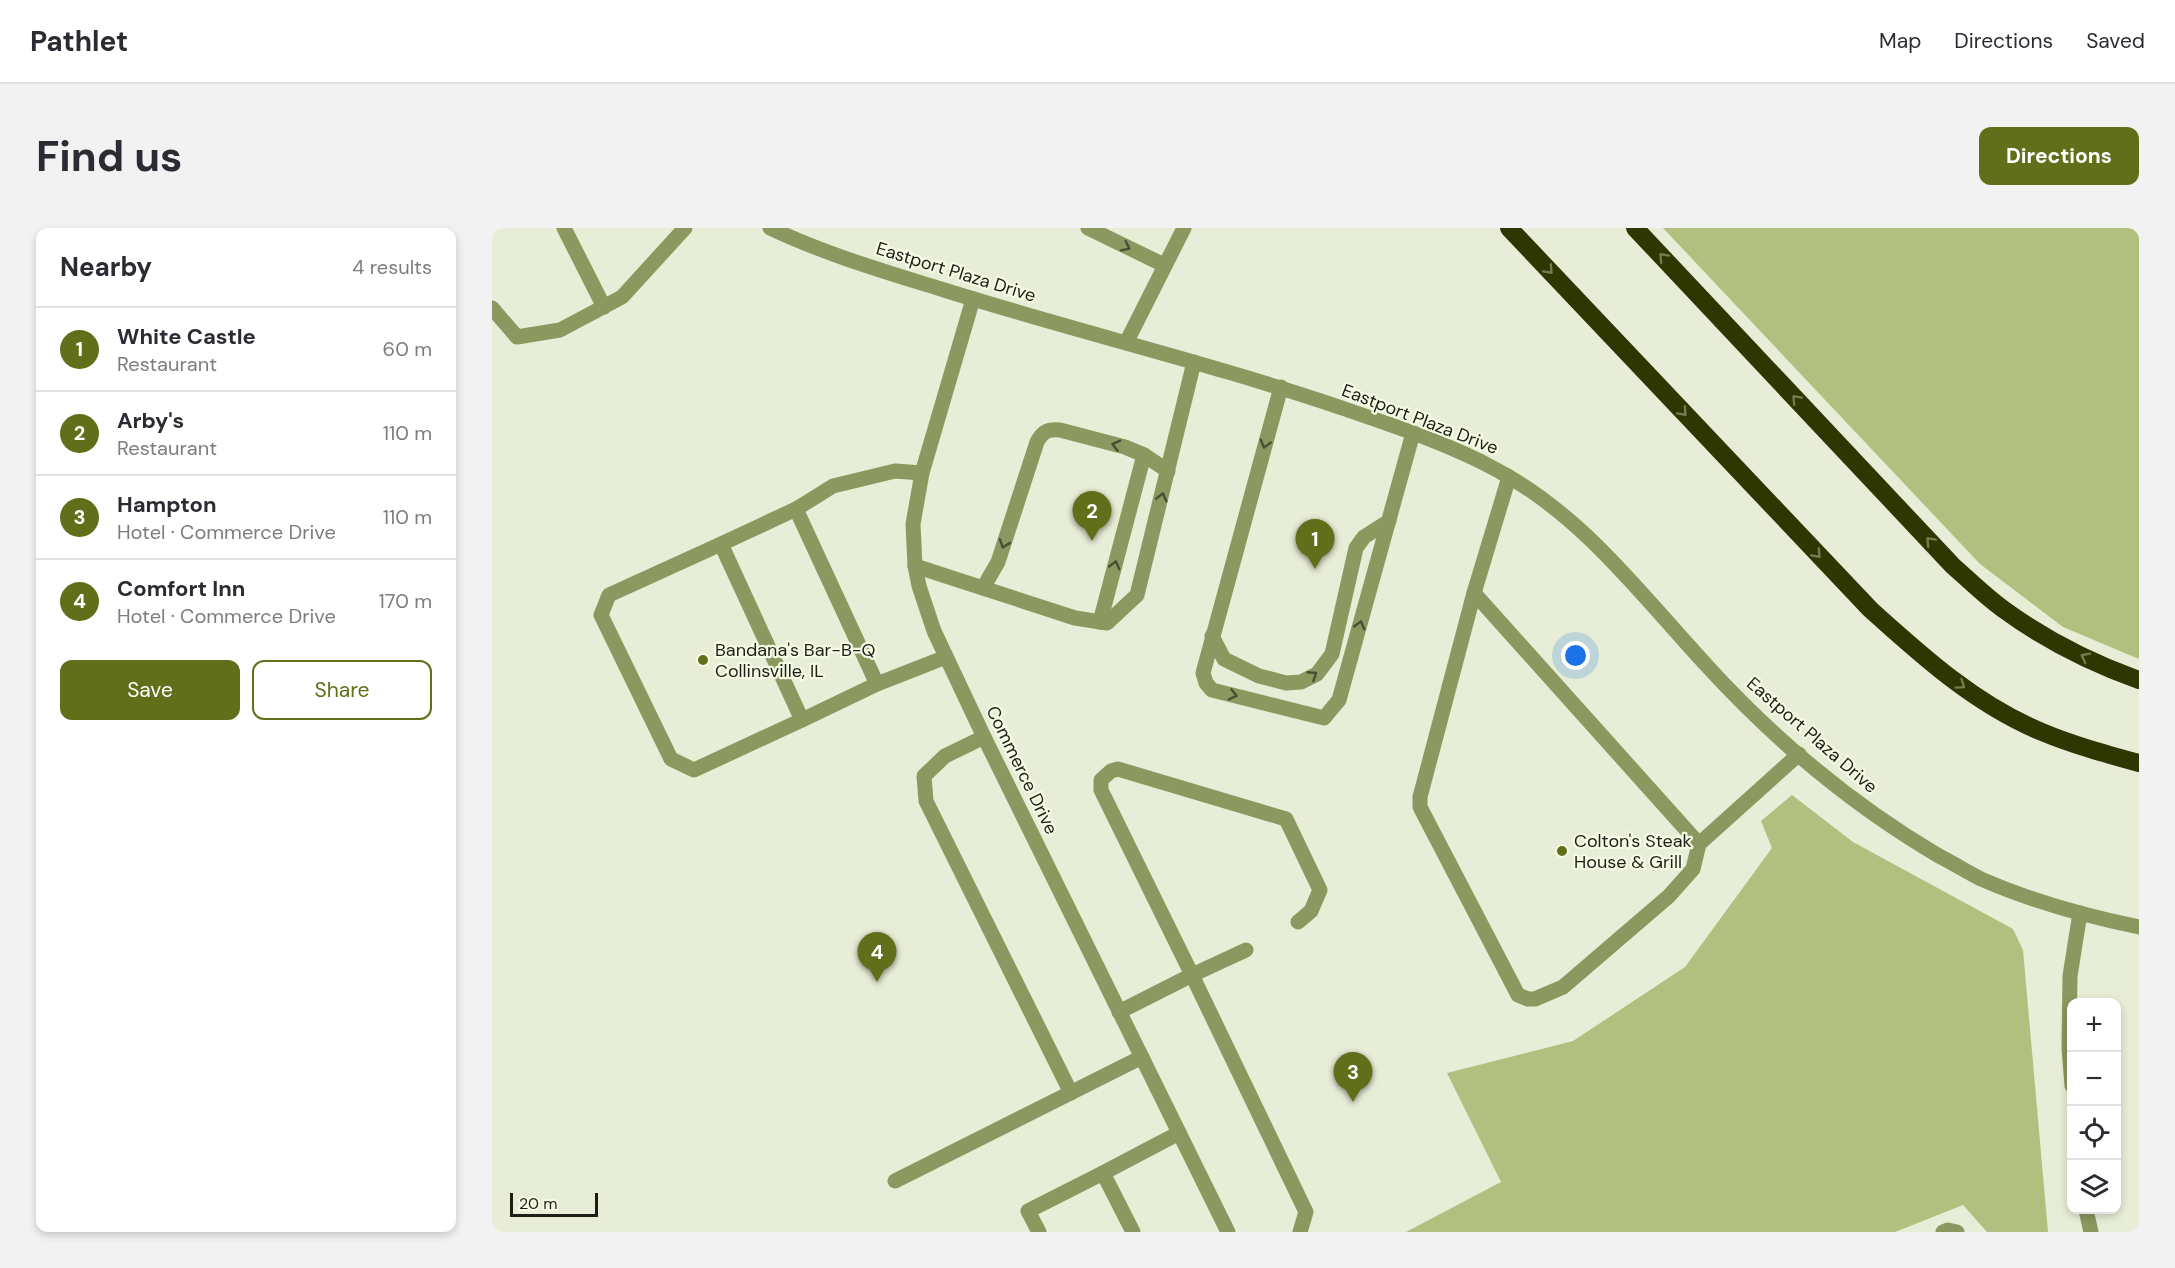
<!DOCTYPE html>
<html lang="en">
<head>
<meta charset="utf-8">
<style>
  body { margin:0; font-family:"DM Sans",sans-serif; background:#f2f2f3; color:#2b2b33 }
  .controls { position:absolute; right:18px; bottom:18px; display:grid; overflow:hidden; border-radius:12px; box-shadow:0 3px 9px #0003 }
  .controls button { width:54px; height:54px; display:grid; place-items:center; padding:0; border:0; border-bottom:2px solid #e1e1e2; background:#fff; color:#2b2b33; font:30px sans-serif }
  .scale { position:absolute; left:18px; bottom:15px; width:88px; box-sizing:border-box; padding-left:6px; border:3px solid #1d1f17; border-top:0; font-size:16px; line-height:21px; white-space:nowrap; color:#1d1f17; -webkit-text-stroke:4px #f4fae3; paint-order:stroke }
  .you { position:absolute; left:1084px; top:428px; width:21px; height:21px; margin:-15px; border:4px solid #fff; border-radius:50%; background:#1a73e8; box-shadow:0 0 0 9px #1a73e833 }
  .badge { display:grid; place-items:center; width:39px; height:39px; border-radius:50%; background:#616f1a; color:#fff; font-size:20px; font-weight:700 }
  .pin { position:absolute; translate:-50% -50px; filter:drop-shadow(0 2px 3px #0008) }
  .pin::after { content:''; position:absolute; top:32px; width:21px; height:18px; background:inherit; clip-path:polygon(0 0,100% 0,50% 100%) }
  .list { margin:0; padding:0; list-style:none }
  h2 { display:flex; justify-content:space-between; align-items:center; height:78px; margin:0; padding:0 24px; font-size:26px }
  h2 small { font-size:20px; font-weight:400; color:#7c7c81 }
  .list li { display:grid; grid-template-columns:39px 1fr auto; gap:18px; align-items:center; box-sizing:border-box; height:84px; padding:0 24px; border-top:2px solid #e1e1e2 }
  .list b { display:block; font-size:22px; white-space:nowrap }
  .list p { margin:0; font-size:20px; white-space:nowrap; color:#7c7c81 }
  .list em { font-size:20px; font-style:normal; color:#7c7c81 }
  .actions { display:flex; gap:12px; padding:18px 24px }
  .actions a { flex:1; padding:14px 0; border:2px solid #616f1a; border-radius:12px; text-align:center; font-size:21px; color:#616f1a }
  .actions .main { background:#616f1a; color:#fff }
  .icon { flex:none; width:33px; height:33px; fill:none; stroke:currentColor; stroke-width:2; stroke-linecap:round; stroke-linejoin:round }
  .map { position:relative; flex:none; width:1647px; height:1004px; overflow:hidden; border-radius:12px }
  header { display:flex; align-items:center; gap:36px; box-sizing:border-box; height:84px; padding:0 30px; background:#fff; border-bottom:2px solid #e1e1e2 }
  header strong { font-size:28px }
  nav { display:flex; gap:33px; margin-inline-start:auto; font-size:21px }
  .intro { display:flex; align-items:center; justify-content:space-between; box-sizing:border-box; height:144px; padding:0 36px }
  h1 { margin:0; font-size:42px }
  .button { padding:15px 27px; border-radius:12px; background:#616f1a; color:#fff; font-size:21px; font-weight:700 }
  main { display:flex; gap:36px; padding:0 36px }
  aside { flex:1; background:#fff; border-radius:12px; box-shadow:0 3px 9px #0003 }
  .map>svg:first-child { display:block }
  .green { fill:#b1c07f }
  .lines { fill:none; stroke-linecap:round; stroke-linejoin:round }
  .service { stroke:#8b985f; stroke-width:15 }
  .minor { stroke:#8b985f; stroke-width:15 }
  .motorway { stroke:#2e3602; stroke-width:18 }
  .oneway { stroke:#494f34 }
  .oneway2 { stroke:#737b51 }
  .poi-dot { fill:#616f1a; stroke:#f4fae3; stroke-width:2 }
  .labels { text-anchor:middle; stroke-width:4.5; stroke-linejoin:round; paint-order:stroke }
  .street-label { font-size:18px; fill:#1d1f17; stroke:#f4fae3 }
  .poi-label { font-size:18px; fill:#1d1f17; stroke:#f4fae3; text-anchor:start }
</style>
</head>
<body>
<header>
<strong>Pathlet</strong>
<nav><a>Map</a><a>Directions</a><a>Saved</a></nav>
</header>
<div class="intro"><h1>Find us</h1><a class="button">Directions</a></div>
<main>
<aside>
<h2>Nearby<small>4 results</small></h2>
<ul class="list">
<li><span class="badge">1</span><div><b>White Castle</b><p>Restaurant</p></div><em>60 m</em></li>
<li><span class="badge">2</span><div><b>Arby's</b><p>Restaurant</p></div><em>110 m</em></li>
<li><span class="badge">3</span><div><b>Hampton</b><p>Hotel · Commerce Drive</p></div><em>110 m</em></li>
<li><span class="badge">4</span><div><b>Comfort Inn</b><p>Hotel · Commerce Drive</p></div><em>170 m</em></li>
</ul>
<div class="actions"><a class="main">Save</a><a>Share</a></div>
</aside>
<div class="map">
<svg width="1647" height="1004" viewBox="0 0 1647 1004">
  <rect width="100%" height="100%" fill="#e7edd6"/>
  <g class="green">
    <path d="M1171 0H1647V431L1571 399 1488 336Z"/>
    <path d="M1300 567 1361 614 1521 701 1531 722 1556 1004H1495L1471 977 1403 1004H914L1009 954 955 845 1081 813 1193 739 1280 620 1269 593Z"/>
  </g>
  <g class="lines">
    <g class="service">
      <path d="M72 0 112 79"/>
      <path d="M596 0 672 37"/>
      <path d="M0 80 25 109 68 102 130 69 193 0"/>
      <path d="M634 115 692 0"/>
      <path d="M789 159 711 445 714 455 720 462 832 490 847 472 921 205"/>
      <path d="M430 245 403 243 341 258 304 281 385 456 454 429"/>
      <path d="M1017 249 982 365 1207 616 1307 526"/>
      <path d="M304 281 229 316 310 492 385 456"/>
      <path d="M229 316 117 367 109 387 179 531 202 542 310 492"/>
      <path d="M423 338 583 390 615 395 645 367 702 134"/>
      <path d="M491 360 506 334 545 214C551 203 556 201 568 202L633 219 652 227 676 243"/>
      <path d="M982 365 928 569V579L1026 767 1036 771H1043L1071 759 1177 668 1201 641 1207 616"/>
      <path d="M608 394 652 227"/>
      <path d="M720 408 732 431 767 448 794 455 809 454 825 446 840 426 864 320 872 309 897 293"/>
      <path d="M492 509 453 528 432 548 434 573 579 865"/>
      <path d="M754 722 700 747 814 984 808 1004"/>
      <path d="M627 784 700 747 609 562V552L619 543 626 541 794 591 828 662 819 683 806 694"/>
      <path d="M611 945 687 905"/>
      <path d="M403 953 650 829"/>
      <path d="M547 1004 536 983 611 945 641 1004"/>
      <path d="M1451 1004 1456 1002 1465 1004"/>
    </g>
    <g class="minor">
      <path d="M278 0C333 26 391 43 449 61 582 103 718 135 850 180 902 198 955 215 1003 241 1091 287 1150 368 1216 439 1283 512 1362 578 1447 628 1461 635 1475 644 1489 651 1539 673 1593 688 1647 699"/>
      <path d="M481 71 430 245 421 296 423 338 427 358 442 403 492 509 736 1004"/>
      <path d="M1580 858 1577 820 1578 748 1588 685"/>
      <path d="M1594 982 1599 1004"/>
    </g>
    <g class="motorway">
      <path d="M1017 0 1378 381C1430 428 1484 477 1550 504 1581 517 1614 526 1647 535"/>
      <path d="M1143 0 1461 338C1477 352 1493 368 1511 381 1552 411 1599 435 1647 452"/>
    </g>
  </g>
  <defs><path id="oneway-chevron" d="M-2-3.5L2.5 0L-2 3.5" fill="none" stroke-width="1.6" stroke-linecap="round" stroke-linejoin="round" transform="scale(1.5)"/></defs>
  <g class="oneway">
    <use href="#oneway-chevron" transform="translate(634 19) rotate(26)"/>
    <use href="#oneway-chevron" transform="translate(773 216) rotate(105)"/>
    <use href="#oneway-chevron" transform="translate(624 217) rotate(-165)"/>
    <use href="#oneway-chevron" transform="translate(670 269) rotate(-76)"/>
    <use href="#oneway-chevron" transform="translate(512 316) rotate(109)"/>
    <use href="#oneway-chevron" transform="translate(623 337) rotate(-75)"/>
    <use href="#oneway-chevron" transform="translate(868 397) rotate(-75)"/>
    <use href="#oneway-chevron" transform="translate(821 447) rotate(-33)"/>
    <use href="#oneway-chevron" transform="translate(741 467) rotate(14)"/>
  </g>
  <g class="oneway2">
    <use href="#oneway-chevron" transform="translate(1171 29) rotate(-133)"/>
    <use href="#oneway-chevron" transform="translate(1057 42) rotate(47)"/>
    <use href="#oneway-chevron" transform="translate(1304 171) rotate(-133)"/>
    <use href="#oneway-chevron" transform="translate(1191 184) rotate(47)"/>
    <use href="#oneway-chevron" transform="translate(1438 313) rotate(-133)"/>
    <use href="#oneway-chevron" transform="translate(1325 326) rotate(47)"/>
    <use href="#oneway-chevron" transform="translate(1593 429) rotate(-153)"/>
    <use href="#oneway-chevron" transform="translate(1469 457) rotate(35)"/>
  </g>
  <g class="poi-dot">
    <circle cx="211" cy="432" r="6"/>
    <circle cx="1070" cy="623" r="6"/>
  </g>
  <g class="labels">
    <g class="street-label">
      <text transform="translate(464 44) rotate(17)" y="6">Eastport Plaza Drive</text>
      <text transform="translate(928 191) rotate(21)" y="6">Eastport Plaza Drive</text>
      <text transform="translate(1320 507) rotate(41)" y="6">Eastport Plaza Drive</text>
      <text transform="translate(530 542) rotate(64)" y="6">Commerce Drive</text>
    </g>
    <g class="poi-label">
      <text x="223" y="428">Bandana's Bar-B-Q<tspan x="223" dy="21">Collinsville, IL</tspan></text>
      <text x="1082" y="619">Colton's Steak<tspan x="1082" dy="21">House &amp; Grill</tspan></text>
    </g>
  </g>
</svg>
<div class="controls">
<button>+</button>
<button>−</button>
<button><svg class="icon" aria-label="locate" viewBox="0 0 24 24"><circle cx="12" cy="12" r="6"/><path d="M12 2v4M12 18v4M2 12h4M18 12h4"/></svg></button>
<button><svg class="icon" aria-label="layers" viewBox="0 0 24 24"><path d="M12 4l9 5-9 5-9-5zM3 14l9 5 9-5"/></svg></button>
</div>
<div class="scale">20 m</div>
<div class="you"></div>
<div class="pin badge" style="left:823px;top:341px">1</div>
<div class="pin badge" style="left:600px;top:313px">2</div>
<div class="pin badge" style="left:861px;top:874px">3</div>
<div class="pin badge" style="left:385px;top:754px">4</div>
</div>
</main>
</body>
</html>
